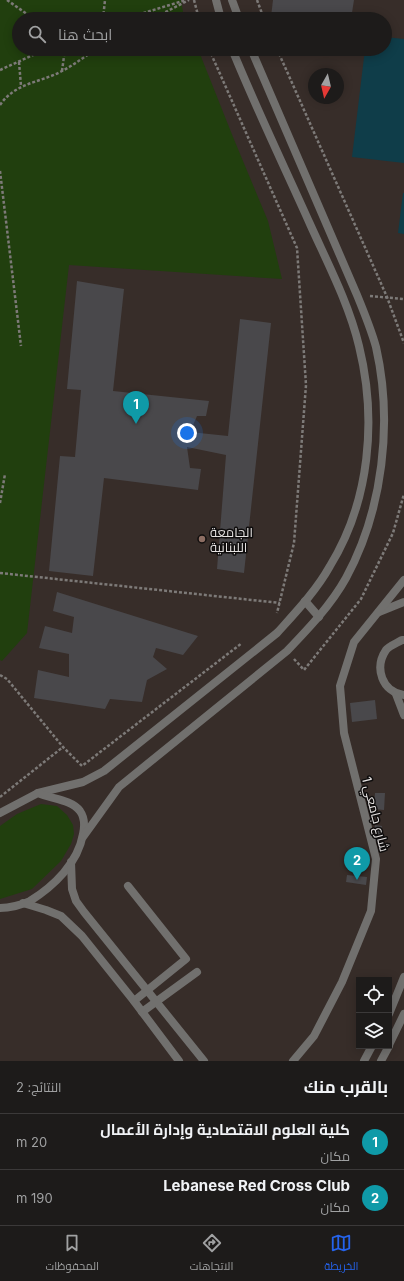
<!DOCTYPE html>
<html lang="ar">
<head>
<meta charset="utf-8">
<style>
  body { margin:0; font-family:Inter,Cairo,sans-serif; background:#252423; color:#f1f3f6; direction:rtl }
  .controls { position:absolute; right:12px; bottom:12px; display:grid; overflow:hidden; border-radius:0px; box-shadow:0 2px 10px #0003 }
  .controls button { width:36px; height:36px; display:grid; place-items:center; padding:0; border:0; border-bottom:1px solid #3b3939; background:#1d1b1a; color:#f1f3f6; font:20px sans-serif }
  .compass { position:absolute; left:308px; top:68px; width:36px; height:36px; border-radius:50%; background:#1d1b1a; box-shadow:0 2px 10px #0003; rotate:188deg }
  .you { position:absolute; left:187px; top:433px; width:14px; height:14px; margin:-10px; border:3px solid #fff; border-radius:50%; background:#1a73e8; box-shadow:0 0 0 6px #1a73e833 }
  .badge { display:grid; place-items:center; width:26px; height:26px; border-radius:50%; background:#2563eb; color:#fff; font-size:13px; font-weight:700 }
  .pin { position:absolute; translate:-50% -33px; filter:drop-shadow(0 1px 2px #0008) }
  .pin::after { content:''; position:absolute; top:21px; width:14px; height:12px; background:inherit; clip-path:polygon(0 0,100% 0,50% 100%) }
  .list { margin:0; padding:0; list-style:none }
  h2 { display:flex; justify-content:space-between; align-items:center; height:52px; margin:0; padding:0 16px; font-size:17px }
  h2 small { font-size:13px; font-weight:400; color:#a0a1a2 }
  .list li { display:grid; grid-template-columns:26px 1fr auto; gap:12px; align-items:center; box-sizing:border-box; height:56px; padding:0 16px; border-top:1px solid #3b3939 }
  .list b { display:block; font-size:15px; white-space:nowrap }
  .list p { margin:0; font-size:13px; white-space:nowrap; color:#a0a1a2 }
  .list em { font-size:13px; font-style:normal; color:#a0a1a2 }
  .icon { flex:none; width:22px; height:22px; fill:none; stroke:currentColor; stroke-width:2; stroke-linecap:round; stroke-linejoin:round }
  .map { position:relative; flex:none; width:404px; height:1061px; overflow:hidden; direction:ltr }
  .search { position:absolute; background:#1d1b1a; box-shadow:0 2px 10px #0003; left:12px; right:12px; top:12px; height:44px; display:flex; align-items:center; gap:10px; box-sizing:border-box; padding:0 14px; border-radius:22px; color:#a0a1a2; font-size:15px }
  .sheet { height:164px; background:#1d1b1a }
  nav { display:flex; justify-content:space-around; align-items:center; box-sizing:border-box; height:56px; border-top:1px solid #3b3939; background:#1d1b1a; font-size:11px; color:#a0a1a2 }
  nav a { display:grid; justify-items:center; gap:2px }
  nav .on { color:#2563eb }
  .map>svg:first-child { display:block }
  .built { fill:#372d29; fill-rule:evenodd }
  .green { fill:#213f0e }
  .water { fill:#0f3d49 }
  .building { fill:#49484b }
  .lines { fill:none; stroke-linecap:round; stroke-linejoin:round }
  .path { stroke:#7d7a78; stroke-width:2.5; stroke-dasharray:3 2; stroke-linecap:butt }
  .lane { stroke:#71706e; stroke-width:8 }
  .street { stroke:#71706e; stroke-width:8 }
  .education-dot { fill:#8d6e63; stroke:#0f0d0d; stroke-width:1.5 }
  .labels { text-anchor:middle; stroke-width:3; stroke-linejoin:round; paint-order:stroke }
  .poi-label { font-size:13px; fill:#e5e2e1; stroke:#0f0d0d; text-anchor:start }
  .street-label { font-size:13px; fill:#e5e2e1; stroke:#0f0d0d }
</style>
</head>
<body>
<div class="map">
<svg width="404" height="1061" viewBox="0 0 404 1061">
  <rect width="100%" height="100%" fill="#272422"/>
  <path class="built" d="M0 0H404V1061H0ZM19 19H385V49H19ZM314 74H338V98H314ZM359 980H389V1046H359Z"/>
  <g class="green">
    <path d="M0 0H181L183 12 186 19H19V49H198L233 137 268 221 282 279 69 265 27 633 2 661 0 660Z"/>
    <path d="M41 804 57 806 67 815 73 825 74 834 71 844 61 861 32 889 0 899V826L17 814Z"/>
  </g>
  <g class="water">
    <path d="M385 37 404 39V163L352 157 365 49H385Z"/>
    <path d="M403 193H404V234L398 233Z"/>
  </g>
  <g class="building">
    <path d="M273 0H354L351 19H287L271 17Z"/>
    <path d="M77 281 124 289 113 391 209 401 206 416H197L190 432 228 436 240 319 271 323 244 573 217 569 226 455 187 447 190 468 201 469 198 490 104 478 93 576 49 571 60 456 75 457 81 390 67 389Z"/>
    <path d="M57 592 198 636 183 655 156 648 153 657 167 669 147 680 142 702 110 699 105 709 34 698 38 670 69 677V654L39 648 45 626 72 633 74 617 53 611Z"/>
    <path d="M375 700 377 719 352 722 350 703Z"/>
    <path d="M375 793H385L384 810 374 809Z"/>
    <path d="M375 825 382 826 380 842 373 841Z"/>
    <path d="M347 875 367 877 366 885 346 882Z"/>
  </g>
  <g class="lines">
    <g class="path">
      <path d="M7 0 34 19"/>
      <path d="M194 0 199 19"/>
      <path d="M257 0 264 19"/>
      <path d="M103 19 105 0"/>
      <path d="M124 19 186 0"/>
      <path d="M152 19 189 0"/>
      <path d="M209 49 297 248 306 385 294 543 277 613"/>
      <path d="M277 49 387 297 404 343"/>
      <path d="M19 62 21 86"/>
      <path d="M0 70 42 51 63 49"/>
      <path d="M62 71 65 49"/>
      <path d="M0 105C16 82 40 83 62 71 74 65 85 56 97 49"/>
      <path d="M0 171 21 346"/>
      <path d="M370 296 404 299"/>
      <path d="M0 503 5 474"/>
      <path d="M0 573 280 603"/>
      <path d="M294 659 304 670 361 599 393 533 404 494"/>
      <path d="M0 675 7 679 63 747 82 766 242 643"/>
      <path d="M0 797 63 747"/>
    </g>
    <g class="lane">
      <path d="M379 612 404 602"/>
      <path d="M404 640H402C397 643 389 646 386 650 374 668 382 692 404 695"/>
      <path d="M396 694 404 715"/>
      <path d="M128 886 186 959 134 1001"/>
      <path d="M142 1012 197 972"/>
      <path d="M389 1014 404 977"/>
      <path d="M389 1045 404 1014"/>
      <path d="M293 1061 314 1036 342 982 371 911 376 859 344 733 340 686 354 642 404 580"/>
      <path d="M364 1061 372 1046"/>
      <path d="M381 1061 389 1046"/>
    </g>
    <g class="street">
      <path d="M216 0 221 19"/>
      <path d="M232 0 239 19"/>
      <path d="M305 601 319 617"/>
      <path d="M38 793 83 782 104 771 277 633C296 612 316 591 330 566 370 501 377 419 359 346 349 304 328 264 310 224 284 166 256 108 232 49"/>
      <path d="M0 813 38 793C50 799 71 799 80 811 85 818 85 825 83 834 78 863 54 886 30 901 22 905 9 908 0 908"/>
      <path d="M83 837 119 787 287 651C309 628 331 605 346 578 383 510 393 422 376 347 371 329 364 312 357 295L251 49"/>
      <path d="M71 862 72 889 76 901 84 912 204 1061"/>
      <path d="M23 903 46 910 61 916 82 936 134 1001 179 1061"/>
    </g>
  </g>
  <circle class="education-dot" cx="202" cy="539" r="4"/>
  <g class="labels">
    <g class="poi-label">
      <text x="210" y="537">الجامعة<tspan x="210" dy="15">اللبنانية</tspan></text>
    </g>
    <g class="street-label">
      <text transform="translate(376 814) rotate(76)" y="5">شارع جامعي 1</text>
    </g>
  </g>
</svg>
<div class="controls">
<button><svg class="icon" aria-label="locate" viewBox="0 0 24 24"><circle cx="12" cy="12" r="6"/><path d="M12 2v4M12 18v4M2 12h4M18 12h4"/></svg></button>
<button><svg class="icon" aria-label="layers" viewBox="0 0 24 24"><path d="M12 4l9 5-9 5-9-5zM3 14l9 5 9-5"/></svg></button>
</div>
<svg class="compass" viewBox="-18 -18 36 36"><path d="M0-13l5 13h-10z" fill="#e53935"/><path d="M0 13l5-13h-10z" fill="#a0a1a2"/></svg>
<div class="you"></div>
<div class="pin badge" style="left:136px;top:424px;background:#0f9aa8">1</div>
<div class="pin badge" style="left:357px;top:880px;background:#0f9aa8">2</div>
<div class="search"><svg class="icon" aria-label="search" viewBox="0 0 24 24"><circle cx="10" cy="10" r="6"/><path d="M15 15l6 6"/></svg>ابحث هنا</div>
</div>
<section class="sheet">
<h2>بالقرب منك<small>النتائج: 2</small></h2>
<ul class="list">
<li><span class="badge" style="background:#0f9aa8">1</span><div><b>كلية العلوم الاقتصادية وإدارة الأعمال</b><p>مكان</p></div><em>20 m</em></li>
<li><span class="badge" style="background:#0f9aa8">2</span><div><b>Lebanese Red Cross Club</b><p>مكان</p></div><em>190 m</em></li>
</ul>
</section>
<nav>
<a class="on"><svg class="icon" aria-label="map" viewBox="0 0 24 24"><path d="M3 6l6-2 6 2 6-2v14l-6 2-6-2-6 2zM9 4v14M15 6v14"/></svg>الخريطة</a>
<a><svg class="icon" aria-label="directions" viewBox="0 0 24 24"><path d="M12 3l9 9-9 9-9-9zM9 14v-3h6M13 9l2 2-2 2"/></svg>الاتجاهات</a>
<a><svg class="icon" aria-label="saved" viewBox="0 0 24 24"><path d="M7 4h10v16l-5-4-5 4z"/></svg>المحفوظات</a>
</nav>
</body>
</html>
